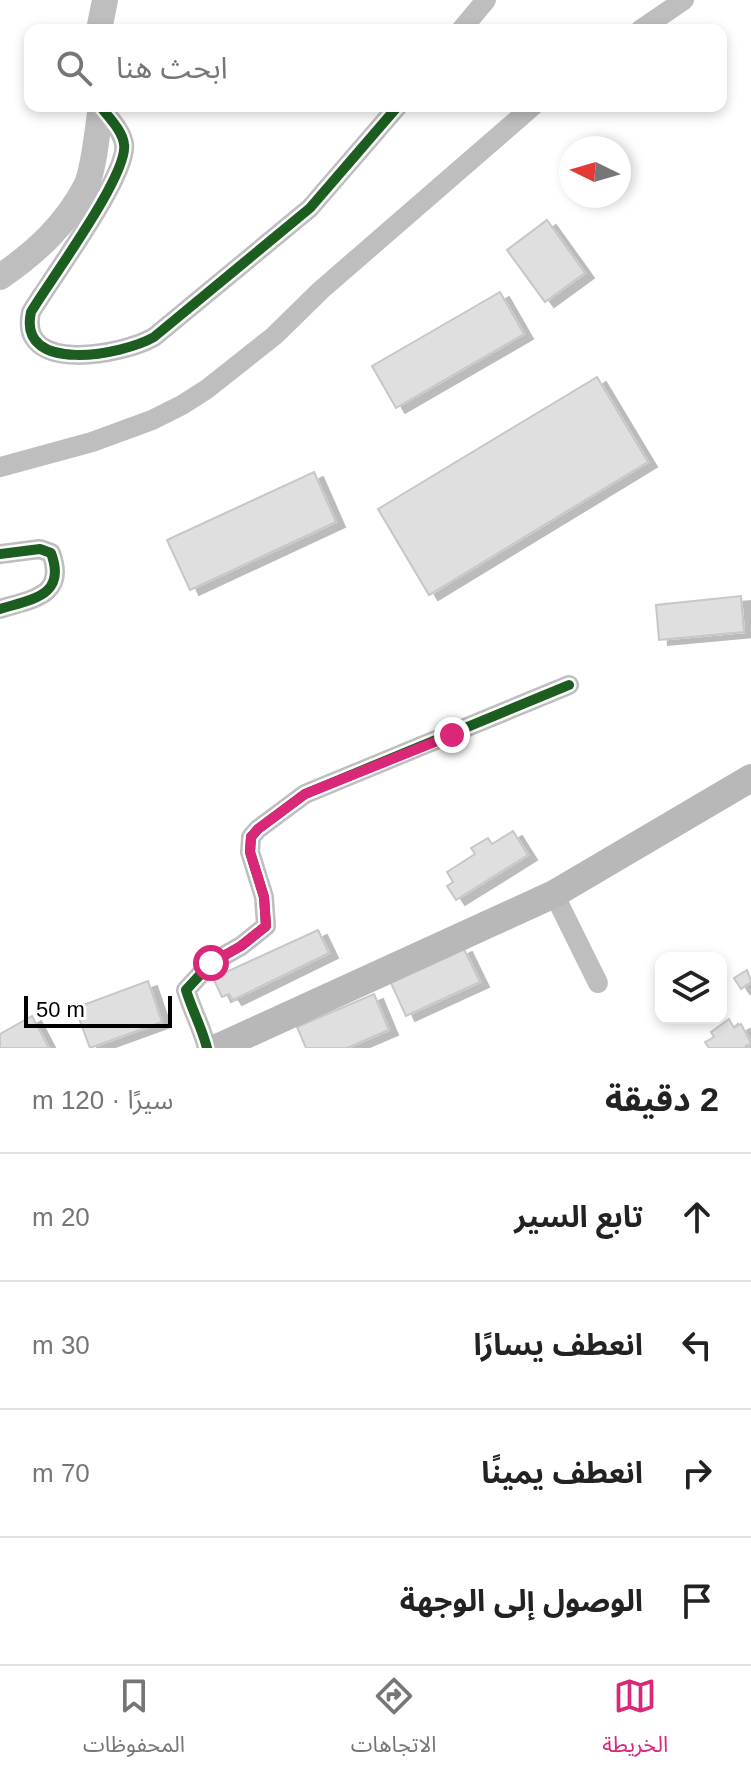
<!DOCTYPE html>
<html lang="ar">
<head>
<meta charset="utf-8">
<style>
  body { margin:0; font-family:Arial,"Noto Sans Arabic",sans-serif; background:#f6f6f6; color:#222; direction:rtl }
  .controls { position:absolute; right:24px; bottom:24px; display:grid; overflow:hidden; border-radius:16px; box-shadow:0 4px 12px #0003 }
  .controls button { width:72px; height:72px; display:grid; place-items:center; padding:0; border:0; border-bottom:2px solid #e0e0e0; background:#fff; color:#222; font:40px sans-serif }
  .compass { position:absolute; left:559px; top:136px; width:72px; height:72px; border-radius:50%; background:#fff; box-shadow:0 4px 12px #0003; rotate:275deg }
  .scale { position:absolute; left:24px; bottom:20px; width:148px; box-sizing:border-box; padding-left:8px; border:4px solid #000; border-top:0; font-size:22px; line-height:28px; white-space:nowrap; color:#000; -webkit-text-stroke:6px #fff; paint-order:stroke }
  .stop { position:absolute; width:24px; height:24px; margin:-18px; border:6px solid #db2777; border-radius:50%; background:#fff }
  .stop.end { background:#db2777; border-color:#fff; box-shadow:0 2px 8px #0008 }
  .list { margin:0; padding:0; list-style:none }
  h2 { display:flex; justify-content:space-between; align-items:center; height:104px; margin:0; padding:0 32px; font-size:34px }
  h2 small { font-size:26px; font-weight:400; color:#767676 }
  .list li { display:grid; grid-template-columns:52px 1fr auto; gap:24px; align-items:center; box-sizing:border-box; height:128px; padding:0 32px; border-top:2px solid #e0e0e0 }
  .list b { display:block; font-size:30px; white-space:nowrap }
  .list em { font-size:26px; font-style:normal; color:#767676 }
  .icon { flex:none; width:44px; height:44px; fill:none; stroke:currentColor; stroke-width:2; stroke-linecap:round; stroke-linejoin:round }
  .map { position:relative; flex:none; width:751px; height:1048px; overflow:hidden; direction:ltr }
  .search { position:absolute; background:#fff; box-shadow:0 4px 12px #0003; left:24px; right:24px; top:24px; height:88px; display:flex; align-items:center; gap:20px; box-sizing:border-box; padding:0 28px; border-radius:16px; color:#767676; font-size:30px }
  .sheet { height:616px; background:#fff }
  nav { display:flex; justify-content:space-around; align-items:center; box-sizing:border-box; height:112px; border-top:2px solid #e0e0e0; background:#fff; font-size:22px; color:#767676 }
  nav a { display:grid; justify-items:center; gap:4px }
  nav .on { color:#db2777 }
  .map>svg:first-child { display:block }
  .building { fill:#dfdfdf; stroke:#c7c7c7; stroke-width:2; filter:url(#shadow) }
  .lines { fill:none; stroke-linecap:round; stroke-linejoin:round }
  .minor { stroke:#bebebe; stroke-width:20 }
  .tertiary { stroke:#bebebe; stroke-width:26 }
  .secondary { stroke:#b8b8b8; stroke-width:28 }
  .cycleway-casing { stroke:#fff; stroke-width:15 }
  .cycleway { stroke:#1b5e20; stroke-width:10 }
  .route { stroke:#db2777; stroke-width:10 }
</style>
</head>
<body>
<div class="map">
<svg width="751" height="1048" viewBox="0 0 751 1048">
  <defs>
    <filter id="shadow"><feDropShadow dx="9" dy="5" stdDeviation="0" flood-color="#0004"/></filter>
  </defs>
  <rect width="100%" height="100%" fill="#fff"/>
  <g class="building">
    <path d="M547 220 585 273 545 302 507 250Z"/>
    <path d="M500 292 524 334 396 408 372 366Z"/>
    <path d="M597 377 648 462 429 595 378 509Z"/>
    <path d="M314 472 336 522 190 590 167 540Z"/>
    <path d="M741 596 744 632 659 640 656 605Z"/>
    <path d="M513 831 528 855 456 900 447 886 453 882 447 872 475 854 471 848 488 838 492 844Z"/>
    <path d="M318 930 329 953 233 1000 229 994 222 997 213 978Z"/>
    <path d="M463 947 480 982 406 1016 390 981Z"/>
    <path d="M747 970 751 982 741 989 734 978Z"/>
    <path d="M148 981 162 1022 90 1048 75 1008Z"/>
    <path d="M374 994 389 1030 347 1048H306L297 1027Z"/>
    <path d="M32 1016 49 1048H0V1034Z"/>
    <path d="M729 1019 734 1028 741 1024 751 1043 746 1046 748 1048H709L705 1042 714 1037 711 1032Z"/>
  </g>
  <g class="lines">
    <g class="minor">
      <path d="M461 30 486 0"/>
      <path d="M640 30 684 0"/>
      <path d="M101 107C109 118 122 130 124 144 129 174 50 280 31 312 17 375 123 355 154 337L310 208 398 106"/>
      <path d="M0 467 92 442 152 420 182 405 207 389 274 336 321 290 533 106"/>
      <path d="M0 554 40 549 51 553C67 596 32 599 0 609"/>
      <path d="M554 894 598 983"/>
      <path d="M207 1048C202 1028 192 1010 186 990L211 963 241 946 266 926 264 897 250 852 251 837 258 829 305 794 569 685"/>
    </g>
    <g class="tertiary">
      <path d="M99 30 105 0"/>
      <path d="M0 277C35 253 66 225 86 186 94 170 98 125 101 106"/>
    </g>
    <path class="secondary" d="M217 1048 554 894 751 778"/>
    <defs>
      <g id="cycleway">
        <path d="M101 107C109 118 122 130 124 144 129 174 50 280 31 312 17 375 123 355 154 337L310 208 398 106"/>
        <path d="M0 554 40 549 51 553C67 596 32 599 0 609"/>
        <path d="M207 1048C202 1028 192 1010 186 990L211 963 241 946 266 926 264 897 250 852 251 837 258 829 305 794 569 685"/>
      </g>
    </defs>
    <use href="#cycleway" class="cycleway-casing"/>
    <use href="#cycleway" class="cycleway"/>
  </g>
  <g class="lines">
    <path class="route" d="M211 963 241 946 266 926 264 897 250 852 251 837 258 829 305 794 452 735"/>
  </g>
</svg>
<div class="controls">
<button><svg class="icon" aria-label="layers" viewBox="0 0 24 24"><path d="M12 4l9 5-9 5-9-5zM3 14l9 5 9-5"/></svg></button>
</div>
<svg class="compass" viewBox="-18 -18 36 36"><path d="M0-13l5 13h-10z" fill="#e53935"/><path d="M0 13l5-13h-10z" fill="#767676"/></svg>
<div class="scale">50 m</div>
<div class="stop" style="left:211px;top:963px"></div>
<div class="stop end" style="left:452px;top:735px"></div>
<div class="search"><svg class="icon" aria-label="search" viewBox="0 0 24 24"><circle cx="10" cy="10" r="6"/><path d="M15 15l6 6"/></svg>ابحث هنا</div>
</div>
<section class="sheet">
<h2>2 دقيقة<small>سيرًا · 120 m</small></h2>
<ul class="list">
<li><svg class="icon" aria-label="ahead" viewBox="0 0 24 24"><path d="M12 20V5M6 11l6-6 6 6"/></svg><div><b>تابع السير</b></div><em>20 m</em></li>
<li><svg class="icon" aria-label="left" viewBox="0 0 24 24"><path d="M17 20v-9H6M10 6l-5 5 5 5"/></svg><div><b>انعطف يسارًا</b></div><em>30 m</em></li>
<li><svg class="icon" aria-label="right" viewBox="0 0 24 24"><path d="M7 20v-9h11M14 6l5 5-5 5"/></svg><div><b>انعطف يمينًا</b></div><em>70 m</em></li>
<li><svg class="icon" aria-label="arrive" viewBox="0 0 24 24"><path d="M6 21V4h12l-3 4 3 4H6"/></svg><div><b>الوصول إلى الوجهة</b></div></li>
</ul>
</section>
<nav>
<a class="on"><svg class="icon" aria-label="map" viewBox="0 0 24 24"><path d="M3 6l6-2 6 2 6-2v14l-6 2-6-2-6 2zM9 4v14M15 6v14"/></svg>الخريطة</a>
<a><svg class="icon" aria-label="directions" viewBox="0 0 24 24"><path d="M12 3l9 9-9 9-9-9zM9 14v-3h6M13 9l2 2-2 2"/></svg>الاتجاهات</a>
<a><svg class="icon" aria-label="saved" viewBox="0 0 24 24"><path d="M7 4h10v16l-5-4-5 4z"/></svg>المحفوظات</a>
</nav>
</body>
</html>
